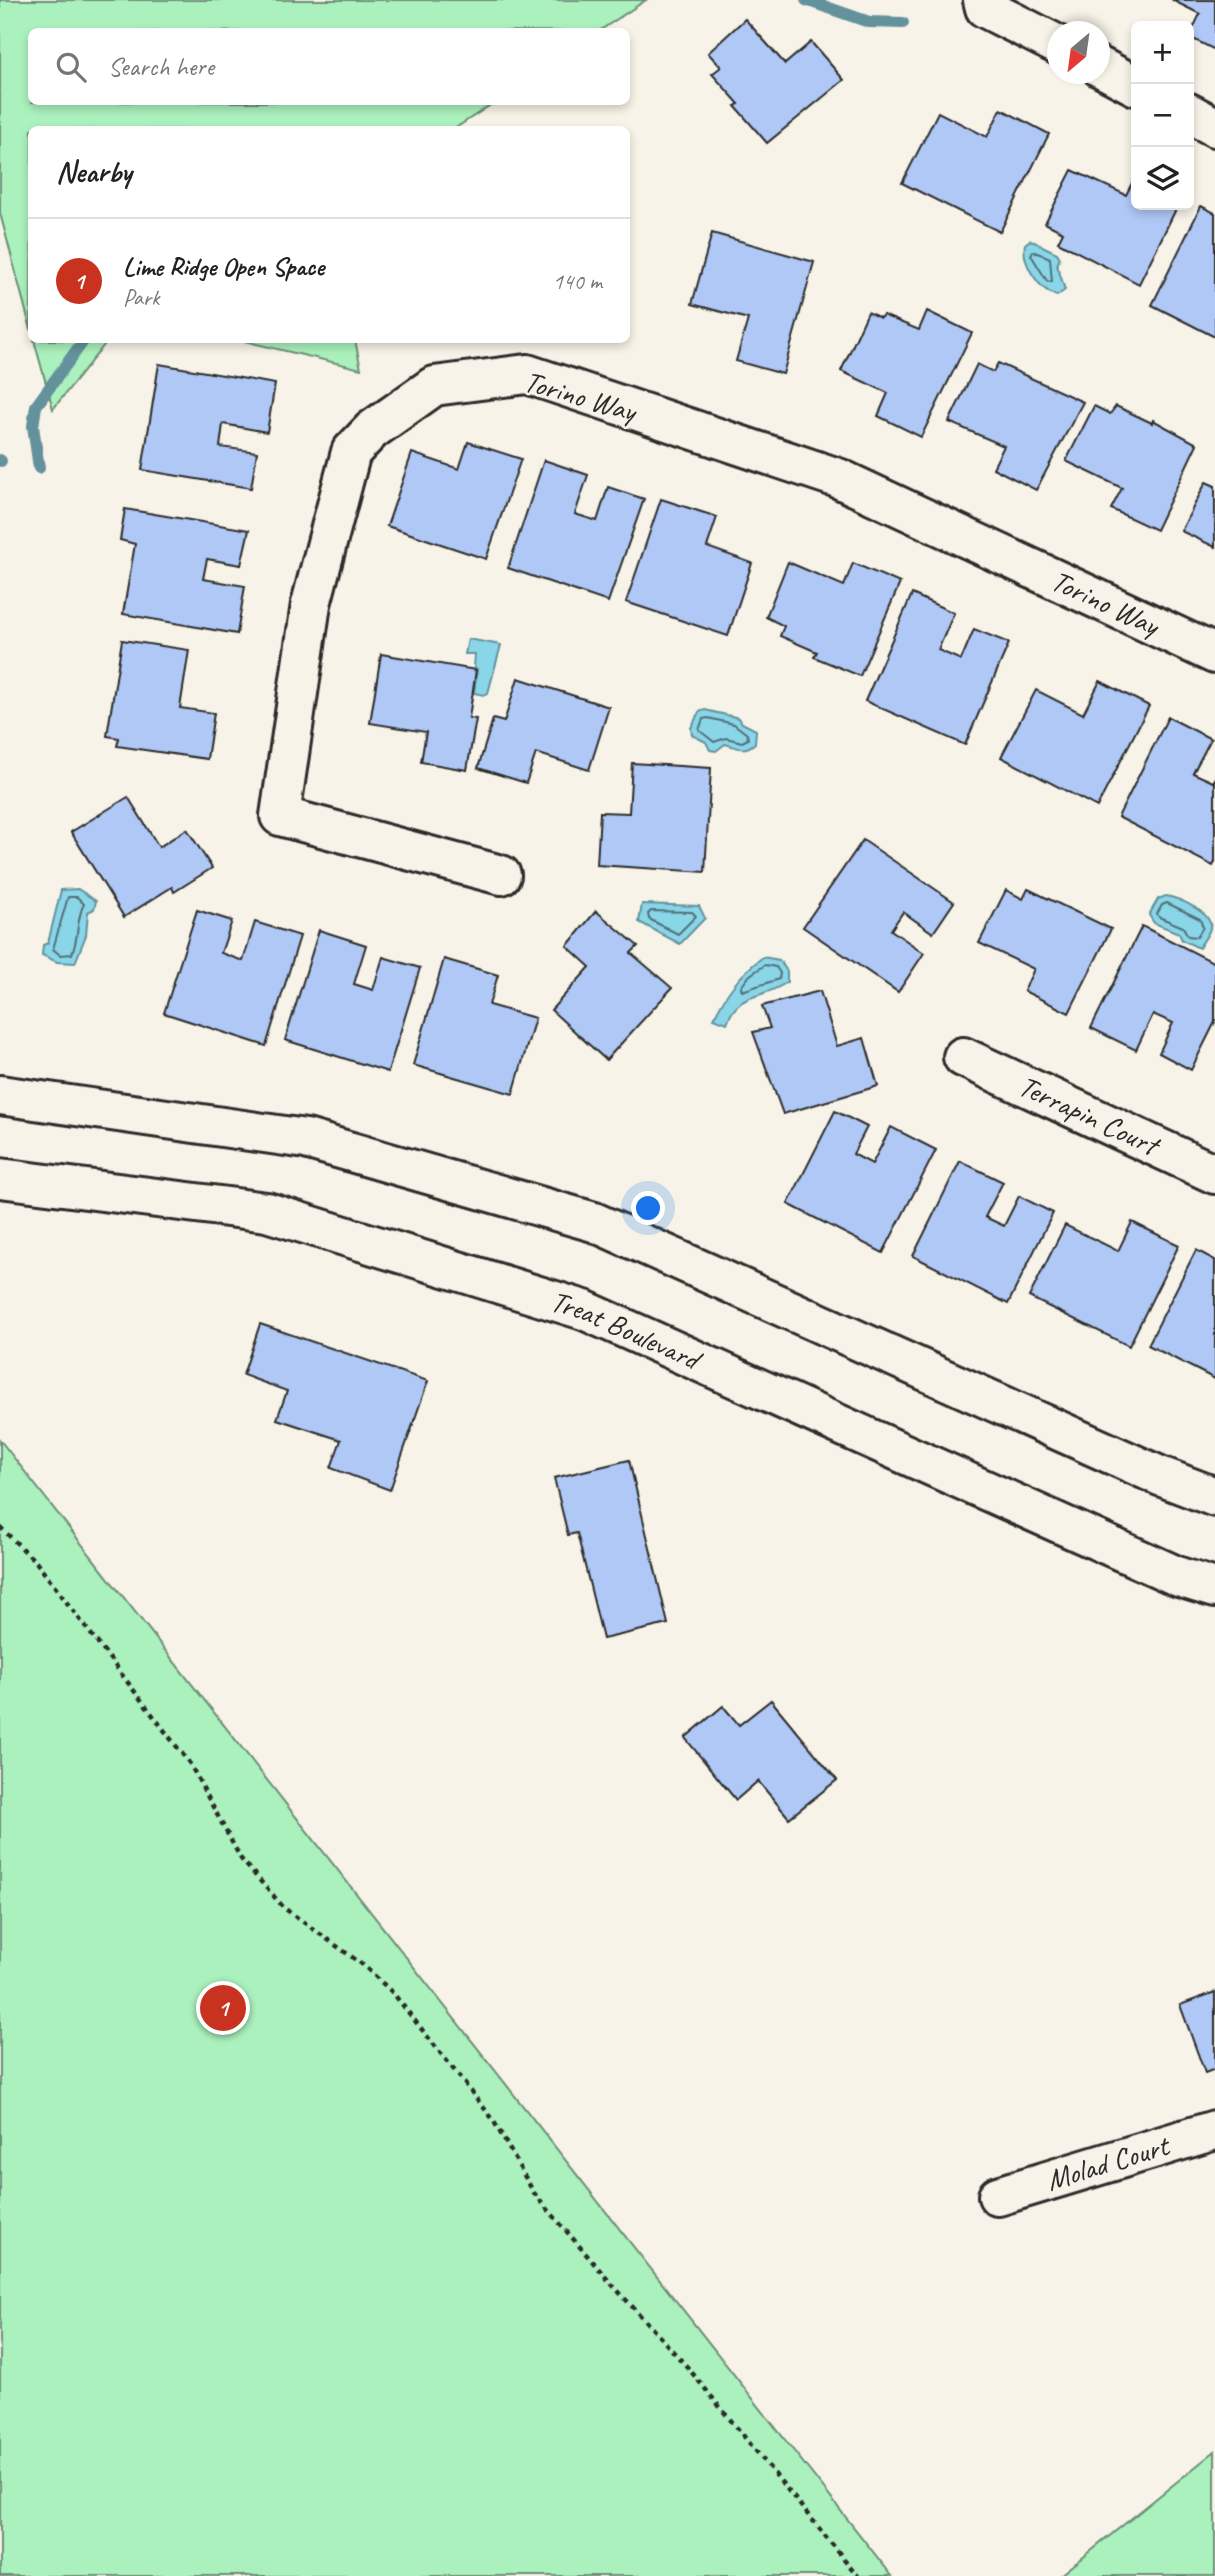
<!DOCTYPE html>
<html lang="en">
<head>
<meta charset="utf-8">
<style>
  body { margin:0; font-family:Caveat,sans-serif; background:#f2f2f2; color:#222 }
  .controls { position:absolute; right:21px; top:21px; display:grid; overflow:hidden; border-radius:10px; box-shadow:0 4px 10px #0003 }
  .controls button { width:63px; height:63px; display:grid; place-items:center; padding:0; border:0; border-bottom:2px solid #e0e0e0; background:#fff; color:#222; font:35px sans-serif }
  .compass { position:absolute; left:1047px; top:21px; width:63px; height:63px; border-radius:50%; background:#fff; box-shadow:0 4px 10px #0003; rotate:209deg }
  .you { position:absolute; left:649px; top:1209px; width:24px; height:24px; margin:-18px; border:5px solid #fff; border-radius:50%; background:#1a73e8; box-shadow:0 0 0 10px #1a73e833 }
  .badge { display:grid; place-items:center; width:46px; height:46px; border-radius:50%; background:#c8321e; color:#fff; font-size:23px; font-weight:700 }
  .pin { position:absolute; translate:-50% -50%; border:4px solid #fff; box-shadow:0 2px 7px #0006 }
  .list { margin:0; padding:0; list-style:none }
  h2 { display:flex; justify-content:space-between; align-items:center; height:91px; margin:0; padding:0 28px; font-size:30px }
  h2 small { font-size:23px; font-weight:400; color:#767676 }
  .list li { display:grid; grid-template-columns:46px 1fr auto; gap:21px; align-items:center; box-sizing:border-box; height:126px; padding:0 28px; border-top:2px solid #e0e0e0 }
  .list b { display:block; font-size:26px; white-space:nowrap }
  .list p { margin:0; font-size:23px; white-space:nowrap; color:#767676 }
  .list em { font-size:23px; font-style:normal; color:#767676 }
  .icon { flex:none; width:38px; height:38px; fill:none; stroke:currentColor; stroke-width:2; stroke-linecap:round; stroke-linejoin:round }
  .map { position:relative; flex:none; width:1215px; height:2576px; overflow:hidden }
  .search { position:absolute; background:#fff; box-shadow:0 4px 10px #0003; left:28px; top:28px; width:602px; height:77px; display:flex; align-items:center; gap:18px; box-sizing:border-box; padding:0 24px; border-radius:10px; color:#767676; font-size:26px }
  .panel { position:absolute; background:#fff; box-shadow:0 4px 10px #0003; left:28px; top:126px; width:602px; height:217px; border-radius:10px }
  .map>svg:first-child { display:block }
  .green { fill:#abf1bd; stroke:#6b8e74; stroke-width:2 }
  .water { fill:#89d6e8; stroke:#63929c; stroke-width:2 }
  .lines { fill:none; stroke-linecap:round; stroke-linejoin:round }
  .shore { stroke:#516f77; stroke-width:2 }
  .stream { stroke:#63929c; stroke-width:12 }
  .building { fill:#afc8f6; stroke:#2b2b2b; stroke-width:2 }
  .minor-casing { stroke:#2b2b2b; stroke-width:44 }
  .secondary-casing { stroke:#2b2b2b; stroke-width:44 }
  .path { stroke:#2b2b2b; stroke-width:4.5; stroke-dasharray:5 5; stroke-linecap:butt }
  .minor { stroke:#f7f3e8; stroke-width:38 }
  .secondary { stroke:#f7f3e8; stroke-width:38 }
  .labels { text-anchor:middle; stroke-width:5; stroke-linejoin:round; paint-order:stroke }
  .street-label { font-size:30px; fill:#2b2b2b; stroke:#f7f3e8 }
</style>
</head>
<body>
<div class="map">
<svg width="1215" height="2576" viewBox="0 0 1215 2576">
  <rect width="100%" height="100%" fill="#f7f3e8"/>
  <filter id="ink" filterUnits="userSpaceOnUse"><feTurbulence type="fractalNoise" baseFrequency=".0143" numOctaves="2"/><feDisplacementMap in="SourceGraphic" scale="14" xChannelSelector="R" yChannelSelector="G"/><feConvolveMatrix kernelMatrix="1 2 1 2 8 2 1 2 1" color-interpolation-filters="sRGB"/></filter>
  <g filter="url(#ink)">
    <g class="green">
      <path d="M0 0H646L599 31 32 32V102H495L454 129 32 130 31 330 0 213Z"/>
      <path d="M34 340H108L53 409Z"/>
      <path d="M240 340H355L361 369Z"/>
      <path d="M0 1440 892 2576H0Z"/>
      <path d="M1215 2451V2576H1060Z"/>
    </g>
    <g class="water">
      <path d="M1030 240 1057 253 1060 258 1057 265 1065 290 1057 296C1039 290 1021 263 1025 244Z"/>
      <path d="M468 639 501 645 488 693 484 695 474 693 477 669 474 668 475 654H465Z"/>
      <path d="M705 710 739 718 742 723 756 730 755 743C744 753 737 747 725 744L716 751 710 750 706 742 692 735 691 728 699 712Z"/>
      <path d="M78 889 96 901 94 909 88 912 86 935 75 963 57 962 42 955 43 945 48 943 61 890Z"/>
      <path d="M1166 896C1178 898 1214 913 1210 928 1209 934 1202 942 1199 948L1182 940 1179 933 1154 923 1149 915 1158 899Z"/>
      <path d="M642 904 699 906 705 918 680 944 639 922Z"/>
      <path d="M763 957 779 960 787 971V982C763 1000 739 990 727 1023L714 1018C726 993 740 974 763 957Z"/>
    </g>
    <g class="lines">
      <g class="shore">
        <path d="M1033 251 1050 258 1052 282 1047 281 1031 255Z"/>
        <path d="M708 718 734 724 747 734 748 739 742 742 726 738 714 742 699 730 703 719Z"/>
        <path d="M68 897H77L84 904C76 918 79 938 72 954L60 955 53 949Z"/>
        <path d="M1167 903 1200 919 1203 927 1197 937 1188 936 1183 927 1159 917 1157 914 1162 905Z"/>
        <path d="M651 911 692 912 696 916 678 934 649 919 648 914Z"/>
        <path d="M765 965 776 967 780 973 779 979 742 991 741 987 750 975Z"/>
      </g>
      <g class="stream">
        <path d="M806 0 869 22 903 23"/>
        <path d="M0 460 1 461"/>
        <path d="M39 468 33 426 36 406 84 340"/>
      </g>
    </g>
    <g class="building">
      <path d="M1172 0H1215V50L1189 37 1200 14Z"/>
      <path d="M745 19 785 64 811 42 844 80 767 143 735 106 739 104 712 74 721 67 708 53Z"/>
      <path d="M1001 109 1049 134 1000 232 902 183 938 112 987 137Z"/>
      <path d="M1072 170 1126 195 1136 175V205H1178L1139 284 1058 242 1063 232 1045 223Z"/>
      <path d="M1201 206 1215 213V337L1152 305Z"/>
      <path d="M712 233 814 262 783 374 736 361 748 319 692 304Z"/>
      <path d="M927 311 972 333 921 437 878 416 888 393 841 371 868 312 880 318 883 315 919 330Z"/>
      <path d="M998 363 1083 402 1036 490 993 468 1004 446 949 422 977 364 993 372Z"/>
      <path d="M159 364 275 384 267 432 223 424 220 447 257 452 251 488 142 470Z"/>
      <path d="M1094 406 1110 414 1116 406 1152 423 1153 420 1197 444 1156 530 1111 509 1122 488 1066 461Z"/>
      <path d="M468 442 521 459 486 559 387 526 412 453 459 469Z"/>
      <path d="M544 460 588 475 575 514 597 521 608 487 644 499 608 602 508 568Z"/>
      <path d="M1206 482 1215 486V547L1181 531Z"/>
      <path d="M661 499 717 517 707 547 752 563 728 636 626 602Z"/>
      <path d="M125 509 249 530 241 565 207 559 203 579 245 586 237 634 123 614 135 544 120 540Z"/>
      <path d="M788 562 844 586 853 563 900 583 860 676 814 657 817 652 780 636 784 626 766 617Z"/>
      <path d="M912 594 954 613 938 650 961 660 974 629 1009 643 965 745 865 701Z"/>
      <path d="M122 640 189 650 180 708 214 713 207 759 117 746 119 738 107 736Z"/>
      <path d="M381 654 476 670 469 718 476 719 467 770 421 762 426 732 370 723Z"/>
      <path d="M518 678 609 707 589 770 536 753 526 783 478 768 493 719 504 722Z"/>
      <path d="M1100 681 1149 706 1097 807 1001 757 1036 690 1083 714Z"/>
      <path d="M1168 717 1211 739 1193 773 1213 782 1215 779V862L1213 866 1118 817Z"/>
      <path d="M632 763 711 768 705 872 597 865 600 812 629 813Z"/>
      <path d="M128 797 159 847 187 829 212 868 174 892 172 887 124 917 71 832Z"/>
      <path d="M863 840 954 902 933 933 903 912 891 930 924 953 898 992 803 927Z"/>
      <path d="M1028 889 1111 929 1069 1013 1024 991 1034 969 979 943 1006 890 1023 899Z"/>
      <path d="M197 910 232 921 221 953 243 961 255 922 300 936 266 1046 164 1013Z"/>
      <path d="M596 911 638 946 631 953 672 988 606 1060 551 1010 590 967 567 946Z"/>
      <path d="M1142 926 1215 963V1022L1191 1070 1159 1053 1173 1023 1153 1014 1136 1050 1091 1028Z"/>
      <path d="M319 930 366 945 354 984 373 990 383 957 420 968 388 1072 285 1040Z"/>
      <path d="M444 959 498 975 489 1005 535 1018 513 1094 413 1065Z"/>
      <path d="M820 991 837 1046 864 1038 878 1086 783 1114 753 1032 770 1028 762 1006Z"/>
      <path d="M835 1111 867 1127 853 1154 872 1164 891 1127 936 1150 883 1253 788 1204Z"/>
      <path d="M960 1161 1003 1182 985 1217 1004 1226 1019 1196 1053 1213 1008 1304 913 1256Z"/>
      <path d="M1132 1222 1179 1245 1129 1346 1029 1297 1065 1225 1118 1251Z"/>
      <path d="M1196 1250 1215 1260V1379L1148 1345Z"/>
      <path d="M260 1324 428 1381 390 1490 331 1468 341 1440 277 1419 287 1391 243 1375Z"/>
      <path d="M629 1460 668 1624 603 1639 577 1533 568 1535 554 1478Z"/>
      <path d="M771 1700 837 1780 789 1818 758 1781 736 1800 685 1738 723 1706 739 1725Z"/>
      <path d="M1215 1992V2069L1205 2073 1180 2005Z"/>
    </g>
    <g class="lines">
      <defs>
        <g id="minor">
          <path d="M983 0 985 8 1058 45"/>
          <path d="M1100 67 1136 86"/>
          <path d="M1189 113 1215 127"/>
          <path id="s1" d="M501 875 280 816 311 604 351 452 372 430 434 386 527 374 838 478 1215 654"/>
          <path id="s2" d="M963 1057 1215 1174"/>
          <path id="s3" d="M998 2196 1215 2130"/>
        </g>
        <g id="secondary">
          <path d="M0 1095 306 1139 594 1222 1160 1476 1215 1497"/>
          <path id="s4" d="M0 1178 267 1212 584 1310 1179 1577 1215 1588"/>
        </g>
      </defs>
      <use href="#minor" class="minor-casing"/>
      <use href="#secondary" class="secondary-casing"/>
      <path class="path" d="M0 1527 36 1562 190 1764 241 1859 284 1908 363 1965 393 1993 492 2118 534 2193 609 2281 689 2369 858 2576"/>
      <use href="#minor" class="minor"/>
      <use href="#secondary" class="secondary"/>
    </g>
  </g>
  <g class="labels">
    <g class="street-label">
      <text transform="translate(580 396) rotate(16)" y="10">Torino Way</text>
      <text dy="10" stroke="none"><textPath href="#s1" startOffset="1423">Torino Way</textPath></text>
      <text dy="10" stroke="none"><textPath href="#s2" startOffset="138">Terrapin Court</textPath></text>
      <text dy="10" stroke="none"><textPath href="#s4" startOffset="646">Treat Boulevard</textPath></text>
      <text dy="10" stroke="none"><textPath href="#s3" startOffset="114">Molad Court</textPath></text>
    </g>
  </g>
</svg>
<div class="controls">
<button>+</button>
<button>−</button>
<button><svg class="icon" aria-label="layers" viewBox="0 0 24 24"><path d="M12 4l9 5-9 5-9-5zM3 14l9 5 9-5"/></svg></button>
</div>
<svg class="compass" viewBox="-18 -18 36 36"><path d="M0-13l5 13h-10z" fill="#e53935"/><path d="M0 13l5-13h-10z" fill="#767676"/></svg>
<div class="you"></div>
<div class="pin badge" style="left:223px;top:2008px">1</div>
<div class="search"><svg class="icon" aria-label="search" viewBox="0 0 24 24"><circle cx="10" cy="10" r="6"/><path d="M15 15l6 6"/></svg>Search here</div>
<section class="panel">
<h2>Nearby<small></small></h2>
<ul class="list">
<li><span class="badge">1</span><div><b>Lime Ridge Open Space</b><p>Park</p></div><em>140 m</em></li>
</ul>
</section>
</div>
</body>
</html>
